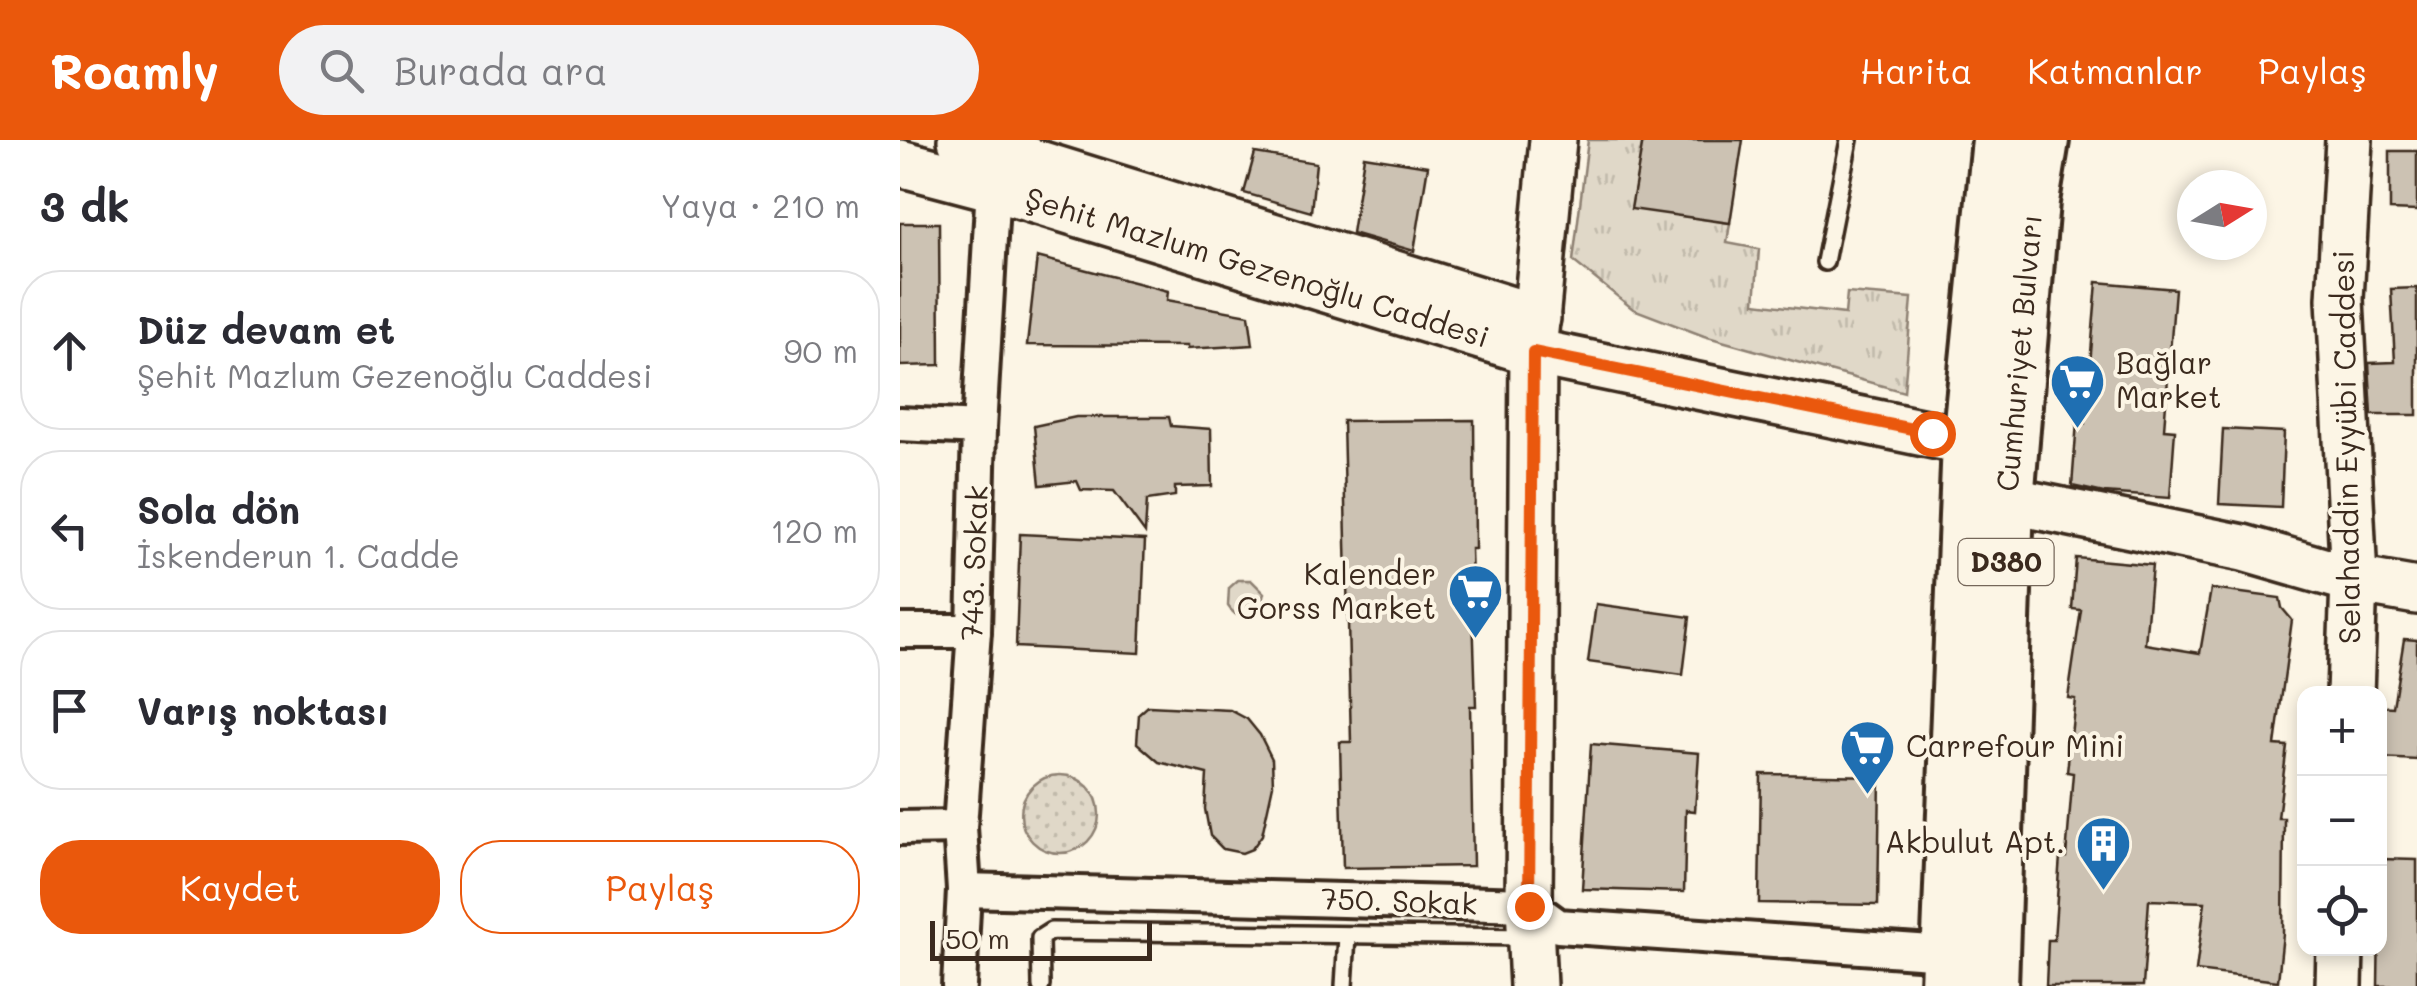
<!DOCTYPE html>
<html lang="tr">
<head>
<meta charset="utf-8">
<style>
  body { margin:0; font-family:Mali,sans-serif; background:#f2f2f3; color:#2b2b33 }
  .controls { position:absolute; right:30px; bottom:30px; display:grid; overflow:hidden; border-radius:20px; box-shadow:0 5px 15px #0003 }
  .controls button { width:90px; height:90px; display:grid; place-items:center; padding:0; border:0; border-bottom:2px solid #e1e1e2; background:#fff; color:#2b2b33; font:50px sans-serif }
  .compass { position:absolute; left:1277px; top:30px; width:90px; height:90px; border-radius:50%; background:#fff; box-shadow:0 5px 15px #0003; rotate:79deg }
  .scale { position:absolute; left:30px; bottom:25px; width:222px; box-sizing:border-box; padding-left:10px; border:5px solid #3b2a1e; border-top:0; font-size:28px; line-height:35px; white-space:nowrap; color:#3b2a1e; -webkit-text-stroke:8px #fcf5e5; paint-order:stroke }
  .stop { position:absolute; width:30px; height:30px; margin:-22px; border:8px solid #ea580c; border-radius:50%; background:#fff }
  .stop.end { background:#ea580c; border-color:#fff; box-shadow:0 2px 10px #0008 }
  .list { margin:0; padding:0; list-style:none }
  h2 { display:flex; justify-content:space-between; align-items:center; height:130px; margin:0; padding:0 40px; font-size:42px }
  h2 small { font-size:32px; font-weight:400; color:#7c7c81 }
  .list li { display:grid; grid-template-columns:65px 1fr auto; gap:30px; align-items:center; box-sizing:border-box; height:160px; margin:0 20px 20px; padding:0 20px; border:2px solid #e1e1e2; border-radius:40px }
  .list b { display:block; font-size:38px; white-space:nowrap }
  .list p { margin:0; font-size:32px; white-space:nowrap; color:#7c7c81 }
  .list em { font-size:32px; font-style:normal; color:#7c7c81 }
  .actions { display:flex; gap:20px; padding:30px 40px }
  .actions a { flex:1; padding:22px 0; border:2px solid #ea580c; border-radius:40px; text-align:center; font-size:35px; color:#ea580c }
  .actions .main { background:#ea580c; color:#fff }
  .icon { flex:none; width:55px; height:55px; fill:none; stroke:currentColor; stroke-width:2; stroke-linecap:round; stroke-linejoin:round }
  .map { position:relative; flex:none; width:1517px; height:846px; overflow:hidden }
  header { display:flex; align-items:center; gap:60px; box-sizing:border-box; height:140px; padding:0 50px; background:#ea580c; color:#fff }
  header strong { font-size:48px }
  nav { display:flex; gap:55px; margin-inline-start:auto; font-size:35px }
  .search { width:700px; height:90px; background:#f2f2f3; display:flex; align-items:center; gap:25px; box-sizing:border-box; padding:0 35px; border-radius:55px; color:#7c7c81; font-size:38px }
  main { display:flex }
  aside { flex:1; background:#fff }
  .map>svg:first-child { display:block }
  .grass { fill:url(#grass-tufts); stroke:#8e8173; stroke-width:2.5 }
  .park { fill:url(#park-dots); stroke:#8e8173; stroke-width:2.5 }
  .building { fill:#ccc2b3; stroke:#3b2a1e; stroke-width:2.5 }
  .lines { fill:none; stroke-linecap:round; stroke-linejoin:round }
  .lane-casing { stroke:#3b2a1e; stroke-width:22 }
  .street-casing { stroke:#3b2a1e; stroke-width:40 }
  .secondary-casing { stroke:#3b2a1e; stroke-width:52 }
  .primary-casing { stroke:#3b2a1e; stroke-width:58 }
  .lane { stroke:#fcf5e5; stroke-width:15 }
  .street { stroke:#fcf5e5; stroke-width:32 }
  .secondary { stroke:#fcf5e5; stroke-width:45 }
  .primary { stroke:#fcf5e5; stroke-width:50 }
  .route { stroke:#ea580c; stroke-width:12 }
  .labels { text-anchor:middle; stroke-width:8; stroke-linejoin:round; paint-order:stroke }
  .shield { fill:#fcf5e5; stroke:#75675a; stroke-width:2.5 }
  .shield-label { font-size:28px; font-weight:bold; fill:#3b2a1e }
  .street-label { font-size:30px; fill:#3b2a1e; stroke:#fcf5e5 }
  .poi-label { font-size:30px; fill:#3b2a1e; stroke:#fcf5e5; text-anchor:start }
</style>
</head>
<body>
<header>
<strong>Roamly</strong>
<div class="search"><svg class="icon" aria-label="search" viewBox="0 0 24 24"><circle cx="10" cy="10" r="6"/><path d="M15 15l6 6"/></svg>Burada ara</div>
<nav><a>Harita</a><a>Katmanlar</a><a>Paylaş</a></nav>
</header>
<main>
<aside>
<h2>3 dk<small>Yaya · 210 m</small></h2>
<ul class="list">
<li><svg class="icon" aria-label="ahead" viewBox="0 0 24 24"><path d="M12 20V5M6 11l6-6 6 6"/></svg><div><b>Düz devam et</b><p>Şehit Mazlum Gezenoğlu Caddesi</p></div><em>90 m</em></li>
<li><svg class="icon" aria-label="left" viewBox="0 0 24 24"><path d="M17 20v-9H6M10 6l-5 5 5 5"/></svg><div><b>Sola dön</b><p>İskenderun 1. Cadde</p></div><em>120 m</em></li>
<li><svg class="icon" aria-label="arrive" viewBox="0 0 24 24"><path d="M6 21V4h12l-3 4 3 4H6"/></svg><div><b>Varış noktası</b></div></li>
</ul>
<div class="actions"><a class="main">Kaydet</a><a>Paylaş</a></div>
</aside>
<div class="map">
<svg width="1517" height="846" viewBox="0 0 1517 846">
  <defs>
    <pattern id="grass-tufts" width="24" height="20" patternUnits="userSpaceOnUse" patternTransform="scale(2.5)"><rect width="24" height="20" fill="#e0d8c8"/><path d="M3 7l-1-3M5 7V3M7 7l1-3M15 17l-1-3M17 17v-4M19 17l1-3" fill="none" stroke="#c1baab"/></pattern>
    <pattern id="park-dots" width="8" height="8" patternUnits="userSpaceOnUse" patternTransform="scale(2.5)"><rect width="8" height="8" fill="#e0d8c8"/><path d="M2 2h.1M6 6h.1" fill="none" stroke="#c1baab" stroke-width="1.8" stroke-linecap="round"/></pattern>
  </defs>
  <rect width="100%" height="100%" fill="#fcf5e5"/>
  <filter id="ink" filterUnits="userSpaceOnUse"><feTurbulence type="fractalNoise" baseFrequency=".01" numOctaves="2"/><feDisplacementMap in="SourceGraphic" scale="20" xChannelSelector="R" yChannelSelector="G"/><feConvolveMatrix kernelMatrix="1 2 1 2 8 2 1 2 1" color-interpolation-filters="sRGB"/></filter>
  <g filter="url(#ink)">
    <g class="grass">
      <path d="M688 0H743L732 68 830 83 827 103 859 109 855 163 945 174 947 153 1012 158 1004 252 804 196 733 169 673 121Z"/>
      <path d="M338 440H351L364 453 360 470C348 480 336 479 328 466L329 448Z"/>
    </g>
    <circle class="park" cx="160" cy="674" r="39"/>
    <g class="building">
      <path d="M743 0H843L830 83 731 69Z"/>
      <path d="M1490 11H1517V71L1490 70Z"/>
      <path d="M355 13 416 23 411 72 344 53Z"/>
      <path d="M464 16 528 26 514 111 452 93Z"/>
      <path d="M0 83H39L40 225 0 226Z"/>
      <path d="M137 117 268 151 267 160 349 175 353 205 287 209V206L127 205Z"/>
      <path d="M1197 142 1275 149 1264 289 1275 290 1270 358 1204 353 1172 346 1177 282 1185 283Z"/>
      <path d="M1517 148V275H1472L1469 223 1495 222 1491 149Z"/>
      <path d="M176 277H269L271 286 311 289 312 346 275 347V356L247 360 245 393 214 351 181 350 177 341 140 345 134 286Z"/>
      <path d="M574 280 575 409H571L576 566H570L573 726 443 728 440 602H451L443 281Z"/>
      <path d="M1323 289 1384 292 1381 367 1319 364Z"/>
      <path d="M120 394 245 400 240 513 116 507Z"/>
      <path d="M1176 418 1252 425 1245 504 1300 513 1311 449 1380 458 1382 468 1392 480 1375 605 1387 606 1378 678H1384L1383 794 1378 841 1296 831 1305 762 1249 760 1243 846H1146L1148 800H1154L1160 716 1166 717 1173 633 1167 632 1175 559 1168 558 1181 470 1172 469Z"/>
      <path d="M696 464 790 477 783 535 688 522Z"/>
      <path d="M1504 499 1517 500V620L1480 618V566L1493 567Z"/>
      <path d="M248 566 330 570 347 579 360 595 372 619 373 645 362 695 352 709 342 713 323 709 310 696 305 669 307 634 259 622 237 603 239 574Z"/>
      <path d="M691 604 799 613 795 671 786 670 784 752 682 749Z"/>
      <path d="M861 634 980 636 978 765 859 763Z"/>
      <path d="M1480 719 1517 720V846H1478Z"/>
    </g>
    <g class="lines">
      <defs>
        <g id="lane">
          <path d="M925 122 949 0"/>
          <path d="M141 846 140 798 151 791 627 797"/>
          <path d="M444 846 447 796"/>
        </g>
        <g id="street">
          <path d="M0 284 79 288"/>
          <path d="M0 491H74"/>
          <path d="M0 688 60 687"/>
          <path d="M64 750 629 765 658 786 1046 813"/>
          <path d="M59 846 64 750 60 687 74 491 79 288 94 29"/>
        </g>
        <g id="secondary">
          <path d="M61 0 637 178"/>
          <path d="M1449 0 1440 159 1454 440 1450 554"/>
          <path d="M0 23 95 48 633 212 1068 302"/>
          <path d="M1108 360 1343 408 1454 440 1517 451"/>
          <path d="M633 846 629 765 633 212 653 0"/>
          <path d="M1439 846 1440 808"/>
        </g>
        <g id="primary">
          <path d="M1046 846 1068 302 1098 0"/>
          <path d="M1092 846 1108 360 1133 61 1143 0"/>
        </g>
      </defs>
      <use href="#lane" class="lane-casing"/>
      <use href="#street" class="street-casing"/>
      <use href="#secondary" class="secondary-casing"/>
      <use href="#primary" class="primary-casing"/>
      <use href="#lane" class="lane"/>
      <use href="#street" class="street"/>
      <use href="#secondary" class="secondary"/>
      <use href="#primary" class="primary"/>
    </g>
  </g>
  <g class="lines" filter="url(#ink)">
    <path class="route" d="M629 766 633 212 1032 293"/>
  </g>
  <defs>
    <symbol id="supermarket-pin" viewBox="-11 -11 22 30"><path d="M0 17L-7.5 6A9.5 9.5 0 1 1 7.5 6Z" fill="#1f6fb2" stroke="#fcf5e5"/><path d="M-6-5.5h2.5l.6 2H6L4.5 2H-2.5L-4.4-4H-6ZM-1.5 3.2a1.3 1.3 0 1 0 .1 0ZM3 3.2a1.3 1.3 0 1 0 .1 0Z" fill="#fff"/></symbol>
    <symbol id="building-pin" viewBox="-11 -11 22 30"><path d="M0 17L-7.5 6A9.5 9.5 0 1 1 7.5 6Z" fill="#1f6fb2" stroke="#fcf5e5"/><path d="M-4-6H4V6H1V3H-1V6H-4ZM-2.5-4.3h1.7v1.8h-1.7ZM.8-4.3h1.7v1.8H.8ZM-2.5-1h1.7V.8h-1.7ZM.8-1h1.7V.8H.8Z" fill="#fff"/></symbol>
  </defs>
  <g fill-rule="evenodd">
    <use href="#supermarket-pin" x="1146" y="210" width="63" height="86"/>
    <use href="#supermarket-pin" x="544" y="420" width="63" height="86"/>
    <use href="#supermarket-pin" x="936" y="576" width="63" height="86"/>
    <use href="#building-pin" x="1172" y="672" width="63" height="86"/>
  </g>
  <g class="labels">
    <rect class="shield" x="1058.5" y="399" width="95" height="46" rx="8"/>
    <g class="shield-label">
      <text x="1106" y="432">D380</text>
    </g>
    <g class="street-label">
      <text transform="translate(357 128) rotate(17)" y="10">Şehit Mazlum Gezenoğlu Caddesi</text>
      <text transform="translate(1120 213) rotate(-85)" y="10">Cumhuriyet Bulvarı</text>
      <text transform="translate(1447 307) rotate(-91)" y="10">Selahaddin Eyyübi Caddesi</text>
      <text transform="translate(75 423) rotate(-88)" y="10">743. Sokak</text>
      <text transform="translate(499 762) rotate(2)" y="10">750. Sokak</text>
    </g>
    <g class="poi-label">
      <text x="1216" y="234">Bağlar<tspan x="1216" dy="34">Market</tspan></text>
      <text x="536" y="445" text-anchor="end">Kalender<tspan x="536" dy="34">Gorss Market</tspan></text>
      <text x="1006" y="617">Carrefour Mini</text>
      <text x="1165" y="713" text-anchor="end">Akbulut Apt.</text>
    </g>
  </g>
</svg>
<div class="controls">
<button>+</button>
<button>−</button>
<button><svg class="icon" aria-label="locate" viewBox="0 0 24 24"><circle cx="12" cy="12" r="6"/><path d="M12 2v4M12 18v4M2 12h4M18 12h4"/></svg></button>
</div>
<svg class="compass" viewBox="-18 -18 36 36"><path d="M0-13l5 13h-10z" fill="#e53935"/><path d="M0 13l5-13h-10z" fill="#7c7c81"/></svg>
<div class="scale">50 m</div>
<div class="stop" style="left:1032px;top:293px"></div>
<div class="stop end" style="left:629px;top:766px"></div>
</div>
</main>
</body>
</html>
